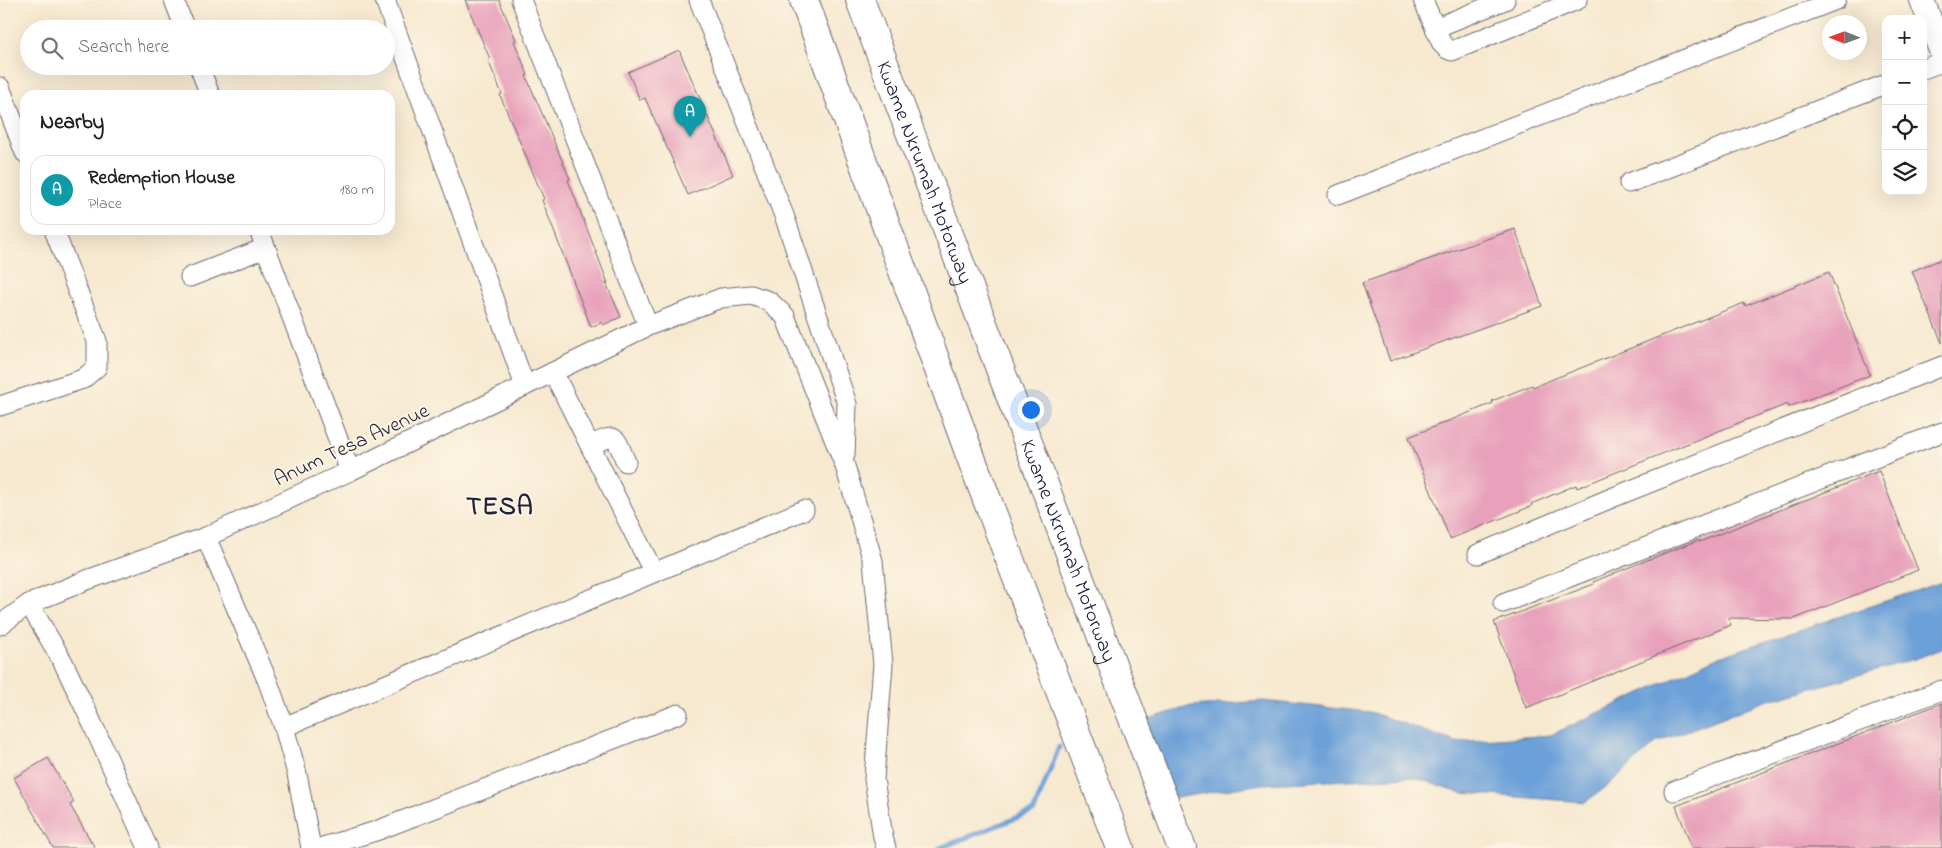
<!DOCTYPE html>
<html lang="en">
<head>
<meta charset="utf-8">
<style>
  body { margin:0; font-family:"Indie Flower",sans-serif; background:#f2f2f2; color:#202124 }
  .controls { position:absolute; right:15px; top:15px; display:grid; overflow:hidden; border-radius:10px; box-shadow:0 5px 20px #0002 }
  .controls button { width:45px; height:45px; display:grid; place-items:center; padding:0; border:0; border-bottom:1px solid #e0e0e0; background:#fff; color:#202124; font:25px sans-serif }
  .compass { position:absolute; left:1822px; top:15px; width:45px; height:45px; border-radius:50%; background:#fff; box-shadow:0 5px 20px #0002; rotate:271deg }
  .you { position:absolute; left:1030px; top:409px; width:18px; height:18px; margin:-12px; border:4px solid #fff; border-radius:50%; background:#1a73e8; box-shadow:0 0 0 8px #1a73e833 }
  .badge { display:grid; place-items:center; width:32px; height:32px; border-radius:50%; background:#db2777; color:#fff; font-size:16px; font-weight:700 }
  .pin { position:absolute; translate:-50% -41px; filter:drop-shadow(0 1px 2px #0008) }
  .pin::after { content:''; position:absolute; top:26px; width:18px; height:15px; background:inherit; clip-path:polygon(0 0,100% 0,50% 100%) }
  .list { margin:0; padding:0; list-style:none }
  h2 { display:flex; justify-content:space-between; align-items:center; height:65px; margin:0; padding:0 20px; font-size:21px }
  h2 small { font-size:16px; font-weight:400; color:#757577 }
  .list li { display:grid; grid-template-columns:32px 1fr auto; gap:15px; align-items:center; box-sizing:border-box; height:70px; margin:0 10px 10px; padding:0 10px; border:1px solid #e0e0e0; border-radius:15px }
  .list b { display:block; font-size:19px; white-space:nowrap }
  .list p { margin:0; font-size:16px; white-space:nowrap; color:#757577 }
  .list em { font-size:16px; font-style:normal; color:#757577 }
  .icon { flex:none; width:28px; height:28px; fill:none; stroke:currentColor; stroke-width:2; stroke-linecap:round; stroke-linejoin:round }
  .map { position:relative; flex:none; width:1942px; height:848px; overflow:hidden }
  .search { position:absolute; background:#fff; box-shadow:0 5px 20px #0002; left:20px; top:20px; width:375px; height:55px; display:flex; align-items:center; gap:12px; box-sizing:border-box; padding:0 18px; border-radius:28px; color:#757577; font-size:19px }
  .panel { position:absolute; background:#fff; box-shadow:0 5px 20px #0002; left:20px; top:90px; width:375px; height:145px; border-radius:15px }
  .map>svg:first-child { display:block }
  .water { fill:#6ca0d8; stroke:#47618a }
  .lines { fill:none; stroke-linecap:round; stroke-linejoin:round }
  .stream { stroke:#6ca0d8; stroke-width:5 }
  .building { fill:#e8a0bb }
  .minor-casing { stroke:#6d686f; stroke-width:21 }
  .major-casing { stroke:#6d686f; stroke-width:26 }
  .highway-casing { stroke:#6d686f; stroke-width:30 }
  .minor { stroke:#fff; stroke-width:19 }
  .major { stroke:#fff; stroke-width:24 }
  .highway { stroke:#fff; stroke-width:28 }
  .labels { text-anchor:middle; stroke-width:4; stroke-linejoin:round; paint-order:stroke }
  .street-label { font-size:21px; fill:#22223b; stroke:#fcf5e5 }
  .district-label { font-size:26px; font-weight:bold; letter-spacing:1px; fill:#22223b; stroke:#fcf5e5 }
</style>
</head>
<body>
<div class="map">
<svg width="1942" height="848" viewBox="0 0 1942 848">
  <rect width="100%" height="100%" fill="#fcf5e5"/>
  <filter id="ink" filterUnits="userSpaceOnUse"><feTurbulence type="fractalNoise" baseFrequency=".02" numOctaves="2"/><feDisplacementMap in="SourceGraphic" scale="10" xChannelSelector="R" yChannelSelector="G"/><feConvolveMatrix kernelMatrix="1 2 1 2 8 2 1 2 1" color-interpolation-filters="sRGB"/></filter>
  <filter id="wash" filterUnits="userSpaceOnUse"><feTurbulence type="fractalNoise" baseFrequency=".0096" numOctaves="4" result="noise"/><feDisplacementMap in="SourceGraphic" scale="20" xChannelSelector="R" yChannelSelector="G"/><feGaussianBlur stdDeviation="1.12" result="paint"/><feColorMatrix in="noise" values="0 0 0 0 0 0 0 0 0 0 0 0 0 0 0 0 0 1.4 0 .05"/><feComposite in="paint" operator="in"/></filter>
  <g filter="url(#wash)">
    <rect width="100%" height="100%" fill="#f7e9d0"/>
    <path class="water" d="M1942 582V649L1915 659 1763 702 1657 742 1605 788 1585 802 1462 793 1413 777 1262 784 1175 798 1145 720 1191 706 1263 701 1370 712 1456 742 1551 735 1716 658Z"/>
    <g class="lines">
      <path class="stream" d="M940 848 1034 811 1059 747"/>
    </g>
    <g id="blocks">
      <g class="building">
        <path d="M465 0H499L516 40 514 41 528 75 526 76 570 179 568 180 608 283H606L621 317 603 325 602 322 591 327 542 200 544 199 500 95 502 94 488 60 490 59Z"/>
        <path d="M679 50 733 175 688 195 645 98 640 100 628 72Z"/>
        <path d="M1515 229 1542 306 1390 361 1362 283Z"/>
        <path d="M1942 259V343L1912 271Z"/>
        <path d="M1829 272 1870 375 1789 407 1788 404 1746 420 1577 488 1576 485 1531 504 1532 506 1450 539 1409 437 1493 403 1492 401 1532 385 1533 387 1744 303 1745 306Z"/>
        <path d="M1879 471 1918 570 1794 619 1728 618 1731 625 1526 708 1494 622 1594 584 1593 582 1647 560 1699 540V542Z"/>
        <path d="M1942 703V848H1692L1676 806Z"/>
        <path d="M48 758 74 802 70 805 95 848H53L14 778Z"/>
      </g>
    </g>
  </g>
  <g filter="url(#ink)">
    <use href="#blocks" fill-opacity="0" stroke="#6d686f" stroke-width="1"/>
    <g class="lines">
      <defs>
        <g id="minor">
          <path d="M174 0 185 29"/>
          <path d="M385 0 525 386"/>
          <path d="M521 0 648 326"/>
          <path d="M699 0 785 218 847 404 845 455"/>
          <path d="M1423 0 1442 44 1447 49 1452 51 1577 0"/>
          <path d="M1435 28 1505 0"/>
          <path d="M199 66 210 95"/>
          <path d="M1923 69 1942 62"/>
          <path d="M0 87 25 153"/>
          <path d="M1629 183 1886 84"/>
          <path d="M1338 195 1836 0"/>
          <path d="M259 230 350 471"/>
          <path d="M190 277 265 248"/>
          <path d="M553 372 654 573"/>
          <path d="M0 406 83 379 97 367V341L54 230"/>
          <path d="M591 446C618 431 615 437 626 462"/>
          <path d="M206 537 268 682 284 727 297 774 311 848"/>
          <path d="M1478 554 1609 499 1942 366"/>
          <path d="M1503 603 1942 432"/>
          <path d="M29 604 63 662 93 725 148 848"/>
          <path d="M0 625 29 604 87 580 206 537 350 471 648 326 721 298 751 295 769 301 785 316 845 466 873 561 883 664 874 779 883 837 886 848"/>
          <path d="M284 727 804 510"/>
          <path d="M1674 791 1942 690"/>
          <path d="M319 848 376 831 678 714"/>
        </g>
        <path id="major" d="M1922 0 1942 53"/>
        <g id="highway">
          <path d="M804 0 970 455 1120 848"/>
          <path id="s1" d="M860 0 1182 848"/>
        </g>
      </defs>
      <use href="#minor" class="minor-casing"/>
      <use href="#major" class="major-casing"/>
      <use href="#highway" class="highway-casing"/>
      <use href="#minor" class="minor"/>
      <use href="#major" class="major"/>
      <use href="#highway" class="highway"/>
    </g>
  </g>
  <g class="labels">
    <g class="street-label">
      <text dy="7" stroke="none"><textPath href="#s1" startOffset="184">Kwame Nkrumah Motorway</textPath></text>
      <text transform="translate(351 444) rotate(-25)" y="7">Anum Tesa Avenue</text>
      <text dy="7" stroke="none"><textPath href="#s1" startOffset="589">Kwame Nkrumah Motorway</textPath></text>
    </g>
    <g class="district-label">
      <text x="500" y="514">TESA</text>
    </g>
  </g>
</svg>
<div class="controls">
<button>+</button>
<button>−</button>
<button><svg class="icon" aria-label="locate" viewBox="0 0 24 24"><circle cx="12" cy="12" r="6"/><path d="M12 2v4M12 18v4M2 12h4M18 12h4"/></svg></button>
<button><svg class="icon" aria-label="layers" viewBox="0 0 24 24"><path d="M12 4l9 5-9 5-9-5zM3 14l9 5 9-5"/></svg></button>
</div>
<svg class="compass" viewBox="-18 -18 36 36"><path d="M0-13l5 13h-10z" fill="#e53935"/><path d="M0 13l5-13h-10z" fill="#757577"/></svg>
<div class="you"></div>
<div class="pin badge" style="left:690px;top:137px;background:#0f9aa8">A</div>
<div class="search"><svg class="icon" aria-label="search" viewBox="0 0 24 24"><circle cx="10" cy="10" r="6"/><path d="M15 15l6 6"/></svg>Search here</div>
<section class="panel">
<h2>Nearby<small></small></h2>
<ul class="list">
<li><span class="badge" style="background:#0f9aa8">A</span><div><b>Redemption House</b><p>Place</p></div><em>180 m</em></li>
</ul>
</section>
</div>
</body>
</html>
